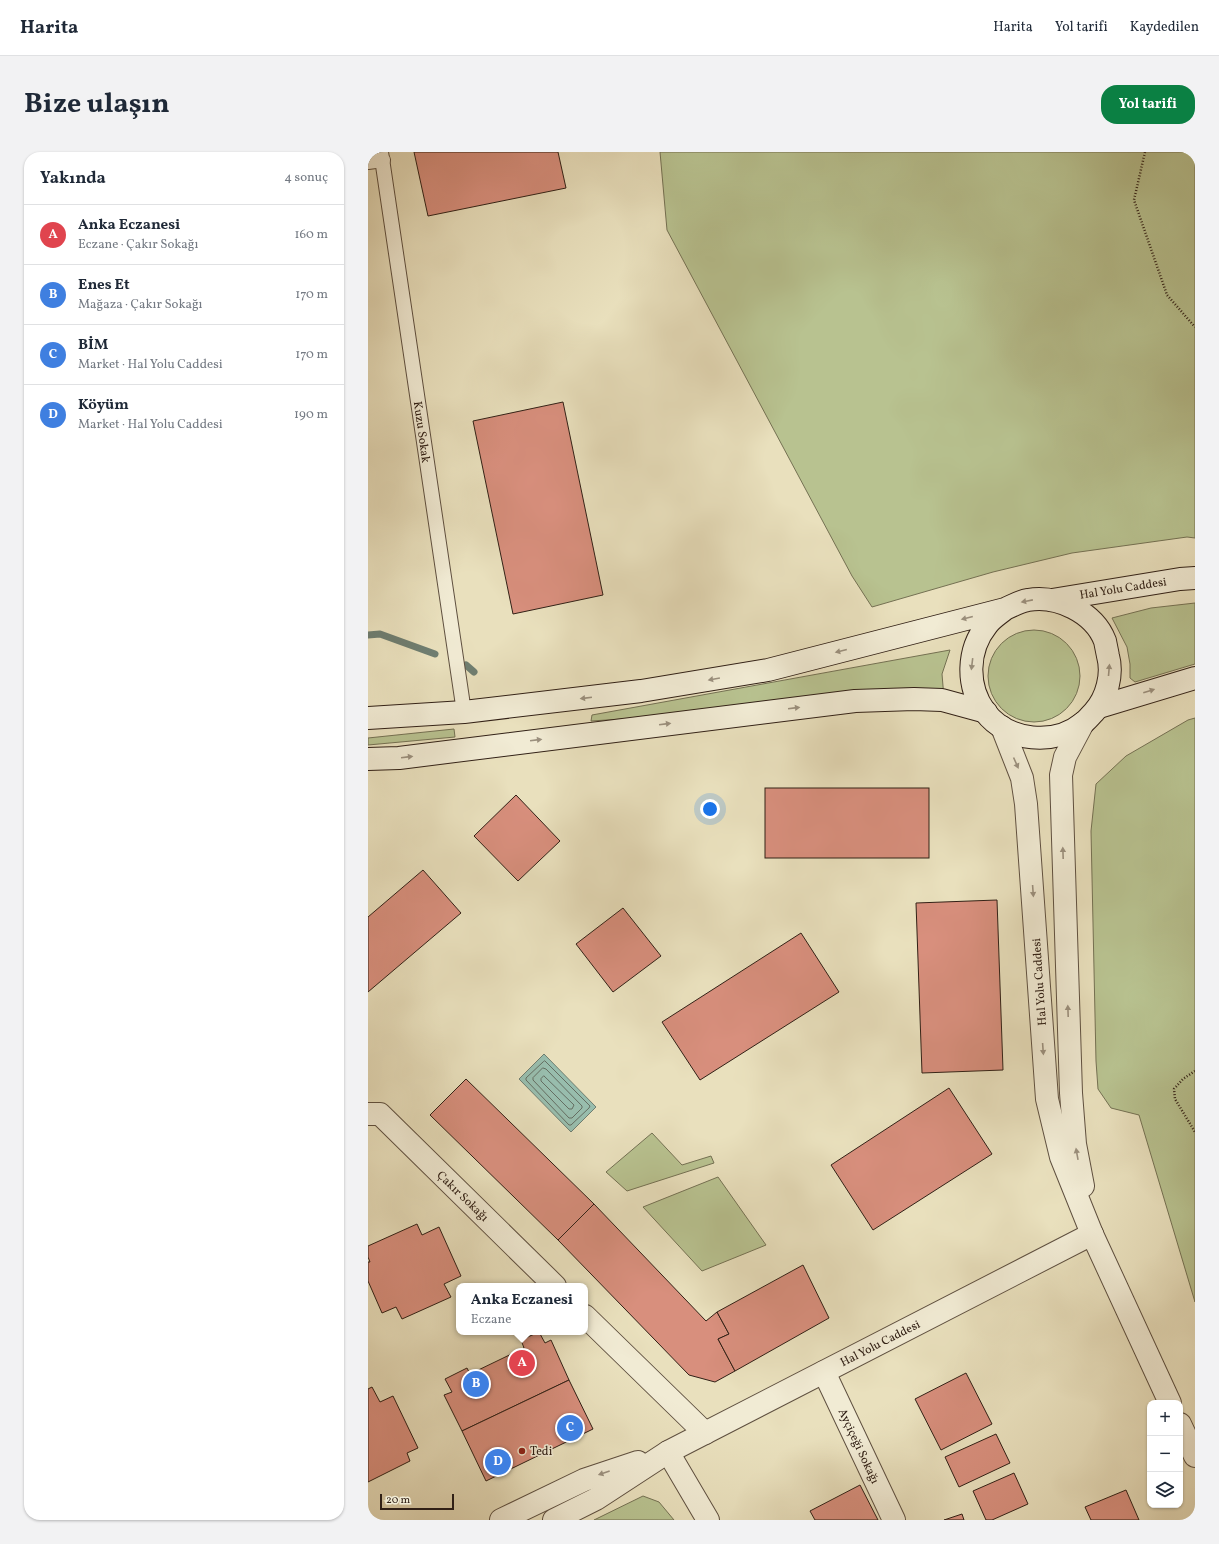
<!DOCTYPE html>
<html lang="tr">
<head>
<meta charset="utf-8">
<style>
  body { margin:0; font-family:Vollkorn,serif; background:#f2f2f3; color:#1f2937 }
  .controls { position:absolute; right:12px; bottom:12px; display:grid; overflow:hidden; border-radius:8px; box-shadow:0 1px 3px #0004 }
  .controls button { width:36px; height:36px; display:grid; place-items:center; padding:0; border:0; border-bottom:1px solid #e0e1e3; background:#fff; color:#1f2937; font:20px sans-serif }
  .scale { position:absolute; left:12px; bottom:10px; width:74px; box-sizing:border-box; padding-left:4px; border:2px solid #312016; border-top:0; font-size:11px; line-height:14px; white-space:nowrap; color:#312016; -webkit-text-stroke:3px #f1ebd4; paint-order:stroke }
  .you { position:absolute; left:342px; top:657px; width:14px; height:14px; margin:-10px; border:3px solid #fff; border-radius:50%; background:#1a73e8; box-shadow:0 0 0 6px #1a73e833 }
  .badge { display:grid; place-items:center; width:26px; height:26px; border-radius:50%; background:#0b8043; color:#fff; font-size:13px; font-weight:700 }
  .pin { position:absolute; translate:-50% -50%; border:2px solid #fff; box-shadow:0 1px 4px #0006 }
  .popup { position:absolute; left:88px; top:1131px; width:132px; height:52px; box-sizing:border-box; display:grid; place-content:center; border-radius:8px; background:#fff; filter:drop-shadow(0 1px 3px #0005); font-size:13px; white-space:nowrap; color:#747a83 }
  .popup b { font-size:15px; color:#1f2937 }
  .popup::after { content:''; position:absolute; left:50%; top:100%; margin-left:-8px; border:8px solid transparent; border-top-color:#fff }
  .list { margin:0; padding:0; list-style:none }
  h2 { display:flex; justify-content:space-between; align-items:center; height:52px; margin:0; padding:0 16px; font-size:17px }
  h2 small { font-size:13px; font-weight:400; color:#747a83 }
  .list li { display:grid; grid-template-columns:26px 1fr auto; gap:12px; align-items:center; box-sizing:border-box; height:60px; padding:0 16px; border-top:1px solid #e0e1e3 }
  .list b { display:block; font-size:15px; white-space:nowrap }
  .list p { margin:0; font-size:13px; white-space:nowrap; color:#747a83 }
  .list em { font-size:13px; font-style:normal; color:#747a83 }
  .icon { flex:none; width:22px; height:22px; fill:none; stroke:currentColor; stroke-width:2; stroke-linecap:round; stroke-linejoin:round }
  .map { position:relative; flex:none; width:827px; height:1368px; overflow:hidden; border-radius:16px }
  header { display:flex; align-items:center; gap:24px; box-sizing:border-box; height:56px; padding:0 20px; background:#fff; border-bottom:1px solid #e0e1e3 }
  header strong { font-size:19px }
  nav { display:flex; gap:22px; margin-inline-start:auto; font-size:14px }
  .intro { display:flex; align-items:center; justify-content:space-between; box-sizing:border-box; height:96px; padding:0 24px }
  h1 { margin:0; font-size:28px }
  .button { padding:10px 18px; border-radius:16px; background:#0b8043; color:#fff; font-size:14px; font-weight:700 }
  main { display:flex; gap:24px; padding:0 24px }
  aside { flex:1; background:#fff; border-radius:16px; box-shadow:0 1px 3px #0004 }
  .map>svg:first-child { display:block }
  .green { fill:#b8c290; stroke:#747153 }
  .water { fill:#98bdad; stroke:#6f7e71 }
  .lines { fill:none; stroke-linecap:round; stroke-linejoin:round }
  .shore { stroke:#646e62; stroke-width:1 }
  .stream { stroke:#6f7e71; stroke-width:7 }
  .building { fill:#d88f7d; stroke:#312016 }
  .service-casing { stroke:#5f5040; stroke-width:16 }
  .minor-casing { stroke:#5f5040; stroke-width:24 }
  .tertiary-casing { stroke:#5f5040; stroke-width:24 }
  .secondary-casing { stroke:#312016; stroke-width:24 }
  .path { stroke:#312016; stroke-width:2.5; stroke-dasharray:1 2; stroke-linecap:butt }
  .service { stroke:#f1ebd4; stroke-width:14 }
  .minor { stroke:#f1ebd4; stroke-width:22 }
  .tertiary { stroke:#f1ebd4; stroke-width:22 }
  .secondary { stroke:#f1ebd4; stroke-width:22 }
  .oneway { fill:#9b907e }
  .poi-dot { fill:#8f2418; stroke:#f1ebd4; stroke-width:1.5 }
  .labels { text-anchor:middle; stroke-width:3; stroke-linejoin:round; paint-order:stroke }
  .street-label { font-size:12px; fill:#312016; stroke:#f1ebd4 }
  .poi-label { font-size:12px; fill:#312016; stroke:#f1ebd4; text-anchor:start }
</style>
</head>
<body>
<header>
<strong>Harita</strong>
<nav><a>Harita</a><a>Yol tarifi</a><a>Kaydedilen</a></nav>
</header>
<div class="intro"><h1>Bize ulaşın</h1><a class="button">Yol tarifi</a></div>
<main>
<aside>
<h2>Yakında<small>4 sonuç</small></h2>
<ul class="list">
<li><span class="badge" style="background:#e0444e">A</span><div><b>Anka Eczanesi</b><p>Eczane · Çakır Sokağı</p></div><em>160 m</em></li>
<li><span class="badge" style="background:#3f7fe0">B</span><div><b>Enes Et</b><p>Mağaza · Çakır Sokağı</p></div><em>170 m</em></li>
<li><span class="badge" style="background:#3f7fe0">C</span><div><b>BİM</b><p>Market · Hal Yolu Caddesi</p></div><em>170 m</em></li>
<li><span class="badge" style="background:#3f7fe0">D</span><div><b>Köyüm</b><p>Market · Hal Yolu Caddesi</p></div><em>190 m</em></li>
</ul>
</aside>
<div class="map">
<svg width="827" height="1368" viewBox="0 0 827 1368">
  <rect width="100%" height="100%" fill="#e9e0bd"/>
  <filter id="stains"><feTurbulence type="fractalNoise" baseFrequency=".005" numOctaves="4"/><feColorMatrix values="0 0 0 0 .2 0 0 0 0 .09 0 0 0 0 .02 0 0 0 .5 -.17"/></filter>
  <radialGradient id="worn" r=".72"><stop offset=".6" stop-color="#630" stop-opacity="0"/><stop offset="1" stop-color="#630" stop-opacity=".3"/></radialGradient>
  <g class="green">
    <path d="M292 0H827V386L819 385 704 401 625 420 504 455 484 424 299 78Z"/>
    <path d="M827 451V512L767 530 762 526V512L759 495 744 466 783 456Z"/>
    <circle cx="666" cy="524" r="46"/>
    <path d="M582 498 574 522 576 546 223 569 224 563Z"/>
    <path d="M827 566V1150L771 963 743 956 730 937 728 909 723 679 728 632 758 604 820 568Z"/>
    <path d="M86 577 87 585 0 593V586Z"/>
    <path d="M284 981 314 1013 343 1004 346 1011 259 1039 238 1020Z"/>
    <path d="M350 1025 398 1093 334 1119 275 1055Z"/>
    <path d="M275 1344 291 1350 306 1368H226Z"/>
  </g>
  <path class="water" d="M176 902 228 955 203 980 151 927Z"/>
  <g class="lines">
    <g class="shore">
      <path d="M177 909 222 954 221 956 203 973H201L158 928V926L175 910Z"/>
      <path d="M175 916 178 917 214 954V956L204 966H201L165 928V926Z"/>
      <path d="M176 924 206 953 204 957H201L173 929V927Z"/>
    </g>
    <g class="stream">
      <path d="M0 483 12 482 67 502"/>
      <path d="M98 513 106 520"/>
    </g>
  </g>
  <g class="building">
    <path d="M46 0H190L198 36 60 64Z"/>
    <path d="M195 250 235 443 145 462 105 269Z"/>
    <rect x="397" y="636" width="164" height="70"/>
    <path d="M148 643 192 689 150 729 106 684Z"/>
    <path d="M55 718 93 761 0 840V765Z"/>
    <path d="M629 748 635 918 554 921 548 751Z"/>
    <path d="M255 756 293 804 245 840 208 792Z"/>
    <path d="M433 781 471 840 332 928 294 870Z"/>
    <path d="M98 927 226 1052 190 1088 62 963Z"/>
    <path d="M581 936 624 1002 505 1078 463 1013Z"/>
    <path d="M226 1052 338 1169 349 1160 361 1182 350 1187 367 1219 347 1230 321 1223 190 1088Z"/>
    <path d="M49 1072 54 1083 71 1075 93 1124 76 1132 83 1145 34 1167 28 1155 14 1161 0 1129V1110H2L0 1105V1094Z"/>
    <path d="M435 1113 461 1166 367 1219 350 1187 361 1182 349 1160Z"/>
    <path d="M171 1180 177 1191 183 1188 201 1228 94 1279 76 1243 84 1240 77 1227 99 1216 102 1222 156 1196 153 1188Z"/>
    <path d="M598 1221 624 1272 573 1298 547 1247Z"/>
    <path d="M201 1228 225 1277 118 1329 94 1279Z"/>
    <path d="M4 1235 12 1250 25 1244 50 1296 39 1301 42 1309 0 1330V1237Z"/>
    <path d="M628 1282 642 1311 591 1335 577 1305Z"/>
    <path d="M646 1321 660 1352 624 1368H618L605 1339Z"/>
    <path d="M492 1333 510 1368H447L442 1359Z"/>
    <path d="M758 1338 771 1368H723L717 1355Z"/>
    <path d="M594 1362 596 1368H576Z"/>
  </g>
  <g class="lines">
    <defs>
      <g id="service">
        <path d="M13 0 96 560"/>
        <path d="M0 10 15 8"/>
      </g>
      <g id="minor">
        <path d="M0 962H12L187 1134"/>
        <path d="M724 1082 802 1251"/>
        <path d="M217 1164 337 1281"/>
        <path d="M456 1220 526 1368"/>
        <path d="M812 1272 827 1304"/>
      </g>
      <g id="tertiary">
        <path d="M634 575 654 626 658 652 679 947 693 1005 724 1082"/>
        <path d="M715 1034 707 992 703 941 693 623 697 605 715 571"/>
        <path d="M300 1300 340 1368"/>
        <path d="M133 1368 216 1328 270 1310"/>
        <path d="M186 1368 228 1347 300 1300 724 1082"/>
      </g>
      <g id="secondary">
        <path d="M684 448 812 427 827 426"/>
        <path d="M731 555 827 526"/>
        <path d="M0 566 96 560 273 539 400 518 637 457C644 454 652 449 660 448 689 443 726 460 737 489 738 494 739 499 740 504 745 522 739 546 726 560 722 564 719 568 715 571 687 594 640 590 617 560 598 534 599 498 619 473 623 467 631 462 637 457"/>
        <path d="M0 607 31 606 487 549 546 547 574 548 618 560"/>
      </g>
    </defs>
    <use href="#service" class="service-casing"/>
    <use href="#minor" class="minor-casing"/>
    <use href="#tertiary" class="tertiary-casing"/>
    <use href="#secondary" class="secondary-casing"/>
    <g class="path">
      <path d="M777 0 766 48 799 143 827 175"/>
      <path d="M827 919 815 927 806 937 807 947 827 980"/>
    </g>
    <use href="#service" class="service"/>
    <use href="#minor" class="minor"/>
    <use href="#tertiary" class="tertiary"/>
    <use href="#secondary" class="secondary"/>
  </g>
  <defs><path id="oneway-solid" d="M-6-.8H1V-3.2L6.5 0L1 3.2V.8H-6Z"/></defs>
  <g class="oneway">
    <use href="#oneway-solid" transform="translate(659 449) rotate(169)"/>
    <use href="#oneway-solid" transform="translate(599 466) rotate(166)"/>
    <use href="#oneway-solid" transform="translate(473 499) rotate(166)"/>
    <use href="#oneway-solid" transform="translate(604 512) rotate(97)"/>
    <use href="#oneway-solid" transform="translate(741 518) rotate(-85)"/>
    <use href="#oneway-solid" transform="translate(346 527) rotate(170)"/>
    <use href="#oneway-solid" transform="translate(781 539) rotate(-17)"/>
    <use href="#oneway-solid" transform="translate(218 546) rotate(173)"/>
    <use href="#oneway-solid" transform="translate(426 556) rotate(-7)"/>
    <use href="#oneway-solid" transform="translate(297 572) rotate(-7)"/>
    <use href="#oneway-solid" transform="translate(168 588) rotate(-7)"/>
    <use href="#oneway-solid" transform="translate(39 605) rotate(-7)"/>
    <use href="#oneway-solid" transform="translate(648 611) rotate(66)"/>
    <use href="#oneway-solid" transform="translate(695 701) rotate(-92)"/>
    <use href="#oneway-solid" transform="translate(665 739) rotate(86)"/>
    <use href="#oneway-solid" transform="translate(700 859) rotate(-92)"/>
    <use href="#oneway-solid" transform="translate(675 897) rotate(86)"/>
    <use href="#oneway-solid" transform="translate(709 1002) rotate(-100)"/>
    <use href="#oneway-solid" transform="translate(236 1321) rotate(161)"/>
  </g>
  <circle class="poi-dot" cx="154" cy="1299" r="4"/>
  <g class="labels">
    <g class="street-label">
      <text transform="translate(54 280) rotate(82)" y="4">Kuzu Sokak</text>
      <text transform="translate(755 436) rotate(-9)" y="4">Hal Yolu Caddesi</text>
      <text transform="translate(671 830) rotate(-94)" y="4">Hal Yolu Caddesi</text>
      <text transform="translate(95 1044) rotate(44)" y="4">Çakır Sokağı</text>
      <text transform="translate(512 1191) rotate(-27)" y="4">Hal Yolu Caddesi</text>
      <text transform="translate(491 1294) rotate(65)" y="4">Ayçiçeği Sokağı</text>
    </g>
    <g class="poi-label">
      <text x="162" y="1303">Tedi</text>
    </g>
  </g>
  <rect width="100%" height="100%" filter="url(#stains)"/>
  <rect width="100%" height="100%" fill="url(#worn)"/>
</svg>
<div class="controls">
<button>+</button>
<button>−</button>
<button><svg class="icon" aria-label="layers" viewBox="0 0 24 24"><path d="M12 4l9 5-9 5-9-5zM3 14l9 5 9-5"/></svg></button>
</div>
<div class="scale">20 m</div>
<div class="you"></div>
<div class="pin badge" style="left:154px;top:1211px;background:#e0444e">A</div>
<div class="popup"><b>Anka Eczanesi</b>Eczane</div>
<div class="pin badge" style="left:108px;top:1232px;background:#3f7fe0">B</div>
<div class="pin badge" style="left:202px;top:1276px;background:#3f7fe0">C</div>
<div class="pin badge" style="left:130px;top:1310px;background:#3f7fe0">D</div>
</div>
</main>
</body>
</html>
